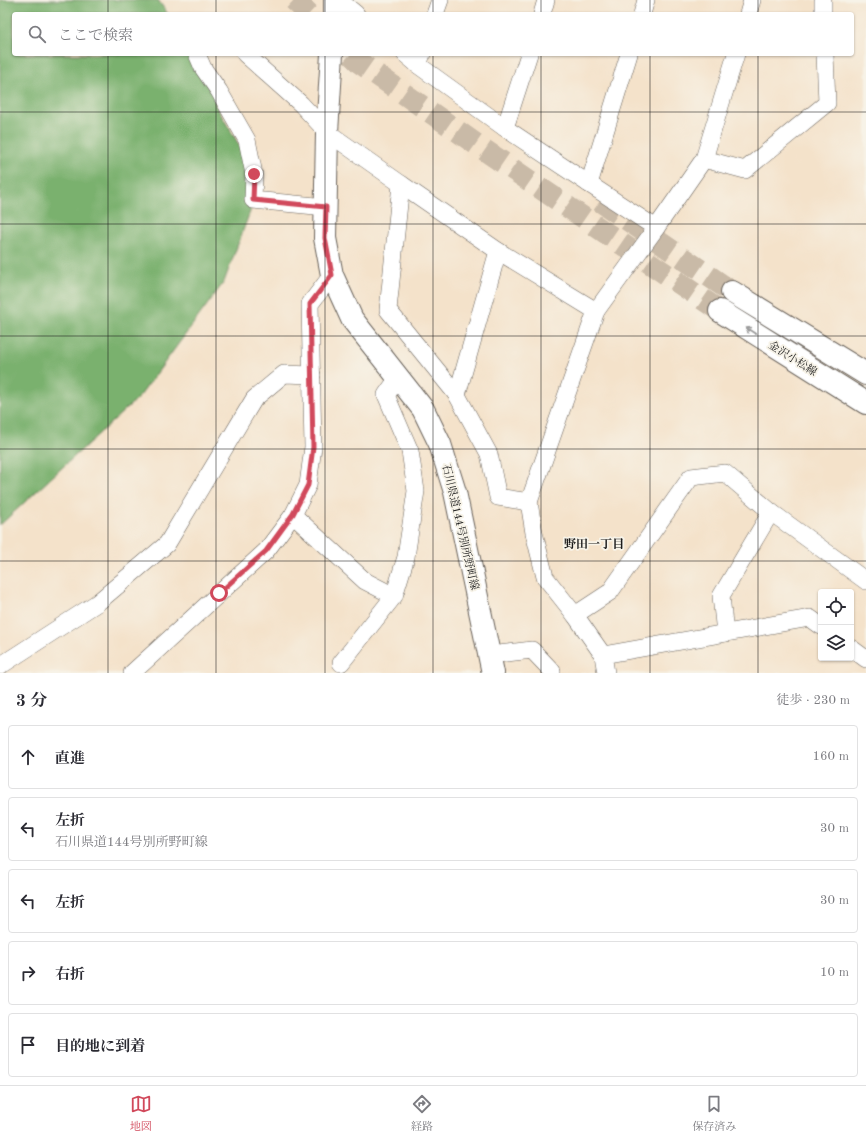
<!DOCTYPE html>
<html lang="ja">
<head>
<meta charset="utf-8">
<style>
  body { margin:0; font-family:"Old Standard TT","Noto Serif JP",serif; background:#f2f2f3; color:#2b2b33 }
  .controls { position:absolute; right:12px; bottom:12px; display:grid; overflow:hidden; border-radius:4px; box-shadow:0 1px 3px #0004 }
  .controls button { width:36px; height:36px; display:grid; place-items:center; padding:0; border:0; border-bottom:1px solid #e1e1e2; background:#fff; color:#2b2b33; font:20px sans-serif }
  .stop { position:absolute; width:12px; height:12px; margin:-9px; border:3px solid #d1495b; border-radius:50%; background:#fff }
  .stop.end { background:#d1495b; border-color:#fff; box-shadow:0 1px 4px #0008 }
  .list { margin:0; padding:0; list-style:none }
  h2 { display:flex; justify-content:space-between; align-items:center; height:52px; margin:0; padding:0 16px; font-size:17px }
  h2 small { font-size:13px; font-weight:400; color:#7c7c81 }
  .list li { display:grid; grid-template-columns:26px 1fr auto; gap:12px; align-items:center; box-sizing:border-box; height:64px; margin:0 8px 8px; padding:0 8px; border:1px solid #e1e1e2; border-radius:4px }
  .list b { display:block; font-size:15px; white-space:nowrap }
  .list p { margin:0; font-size:13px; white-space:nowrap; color:#7c7c81 }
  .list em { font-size:13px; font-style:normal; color:#7c7c81 }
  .icon { flex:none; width:22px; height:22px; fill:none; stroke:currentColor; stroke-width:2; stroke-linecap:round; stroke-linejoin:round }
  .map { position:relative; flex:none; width:866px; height:673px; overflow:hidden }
  .search { position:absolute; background:#fff; box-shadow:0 1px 3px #0004; left:12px; right:12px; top:12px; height:44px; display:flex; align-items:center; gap:10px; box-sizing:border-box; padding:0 14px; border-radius:4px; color:#7c7c81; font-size:15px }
  .sheet { height:412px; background:#fff }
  nav { display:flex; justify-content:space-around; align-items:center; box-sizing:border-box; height:56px; border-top:1px solid #e1e1e2; background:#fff; font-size:11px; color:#7c7c81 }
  nav a { display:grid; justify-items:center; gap:2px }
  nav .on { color:#d1495b }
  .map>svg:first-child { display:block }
  .forest { fill:#7ab16e; stroke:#4b6645 }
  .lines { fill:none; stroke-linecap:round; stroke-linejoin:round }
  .primary-tunnel { stroke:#c9baa7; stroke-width:22; stroke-dasharray:22 11; stroke-linecap:butt }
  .minor-casing { stroke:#686159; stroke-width:18 }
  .secondary-casing { stroke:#686159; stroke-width:24 }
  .primary-casing { stroke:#686159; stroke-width:24 }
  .minor { stroke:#fff; stroke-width:17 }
  .secondary { stroke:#fff; stroke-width:22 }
  .primary { stroke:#fff; stroke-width:22 }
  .oneway { stroke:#999 }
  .route { stroke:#d1495b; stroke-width:5 }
  .grid { fill:none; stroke:#1c1c1c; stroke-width:1; stroke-opacity:0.55 }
  .labels { text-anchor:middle; stroke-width:3.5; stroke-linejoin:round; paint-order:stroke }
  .street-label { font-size:11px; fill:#1c1c1c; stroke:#f7f3e8 }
  .neighbourhood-label { font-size:12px; font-weight:bold; fill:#1c1c1c; stroke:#f7f3e8 }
</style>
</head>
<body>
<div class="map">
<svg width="866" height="673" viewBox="0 0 866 673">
  <rect width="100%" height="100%" fill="#f7f3e8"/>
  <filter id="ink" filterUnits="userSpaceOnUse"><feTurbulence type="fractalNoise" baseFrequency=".025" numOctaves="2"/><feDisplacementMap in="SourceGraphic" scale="8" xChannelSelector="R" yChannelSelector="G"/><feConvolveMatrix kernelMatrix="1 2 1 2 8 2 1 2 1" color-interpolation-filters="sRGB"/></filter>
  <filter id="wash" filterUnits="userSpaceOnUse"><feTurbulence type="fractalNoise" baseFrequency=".012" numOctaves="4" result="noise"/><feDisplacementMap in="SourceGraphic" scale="16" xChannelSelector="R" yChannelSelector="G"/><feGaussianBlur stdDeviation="0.9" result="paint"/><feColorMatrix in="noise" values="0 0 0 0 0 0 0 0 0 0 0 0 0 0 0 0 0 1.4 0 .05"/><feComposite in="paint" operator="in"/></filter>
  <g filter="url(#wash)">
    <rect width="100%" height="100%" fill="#f4e2ca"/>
    <path class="forest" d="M0 0H158L168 14H14V54H195L208 73 216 106 261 182 224 282 140 396 0 525Z"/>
  </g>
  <g filter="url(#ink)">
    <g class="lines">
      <g class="primary-tunnel">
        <path d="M294 0 309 14"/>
        <path d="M351 54 360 63 483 149 720 311"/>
        <path d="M600 201 732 292"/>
      </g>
      <defs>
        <g id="minor">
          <path d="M339 0 356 14"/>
          <path d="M823 0V14"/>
          <path d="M435 14 440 0"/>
          <path d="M542 14 546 0"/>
          <path d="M642 14 646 0"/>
          <path d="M748 14 752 0"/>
          <path d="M197 54 203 68 219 91 247 140 254 174 253 200 326 207"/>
          <path d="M245 54 301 104 327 132 401 184 388 310 457 395 489 454 498 497 529 502 534 533 545 577 575 615 603 655 606 673"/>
          <path d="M405 54 418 65"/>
          <path d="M422 54 418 65 505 128 529 54"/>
          <path d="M736 54 704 159 745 170 827 103 825 54"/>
          <path d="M505 128 589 184"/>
          <path d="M401 184 498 251 457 395"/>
          <path d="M656 228 704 159"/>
          <path d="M498 251 596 311 529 502"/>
          <path d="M596 311 656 228 589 184 629 54"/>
          <path d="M293 515 365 581 394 596 341 663"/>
          <path d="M394 596 406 557 416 491 410 451 386 395 398 378"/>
          <path d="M575 615 610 592 691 477 725 473 771 512 866 581"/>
          <path d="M725 633 721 596 771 512"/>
          <path d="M851 648 866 659"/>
          <path d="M490 655 532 650 552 671V673"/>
          <path d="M603 655 810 618 821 626"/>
          <path d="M0 666 97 603 167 544 254 399 284 374 312 375"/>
          <path d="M132 673 266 551 293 515 308 485 313 447 310 304 332 275"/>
        </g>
        <g id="secondary">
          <path d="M335 14V0"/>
          <path d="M332 54 327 132 325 238 332 275 352 319 423 409 440 444 455 492 493 673"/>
        </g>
        <g id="primary">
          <path d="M732 292 866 374"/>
          <path d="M720 311 866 403"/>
        </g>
      </defs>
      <use href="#minor" class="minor-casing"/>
      <use href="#secondary" class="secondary-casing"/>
      <use href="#primary" class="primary-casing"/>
      <use href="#minor" class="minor"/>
      <use href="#secondary" class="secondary"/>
      <use href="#primary" class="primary"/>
    </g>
    <defs><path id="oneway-shaft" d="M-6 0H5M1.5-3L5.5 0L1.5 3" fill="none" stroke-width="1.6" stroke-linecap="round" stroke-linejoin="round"/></defs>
    <use class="oneway" href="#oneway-shaft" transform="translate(751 331) rotate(-147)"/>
  </g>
  <g class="lines" filter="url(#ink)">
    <path class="route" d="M219 593 266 551 293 514 308 485 313 447 310 304 332 275 325 238 326 207 253 200 254 174"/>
  </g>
  <path class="grid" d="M108 0V14M216 0V14M325 0V14M433 0V14M541 0V14M650 0V14M758 0V14M108 54V673M216 54V673M325 54V673M433 54V673M541 54V673M650 54V673M758 54V673M0 112H866M0 224H866M0 336H866M0 449H866M0 561H866"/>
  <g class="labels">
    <g class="street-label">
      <text transform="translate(793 358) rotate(32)" y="4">金沢小松線</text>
      <text transform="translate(461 527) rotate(77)" y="4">石川県道144号別所野町線</text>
    </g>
    <g class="neighbourhood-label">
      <text x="594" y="548">野田一丁目</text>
    </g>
  </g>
</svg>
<div class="controls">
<button><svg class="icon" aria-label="locate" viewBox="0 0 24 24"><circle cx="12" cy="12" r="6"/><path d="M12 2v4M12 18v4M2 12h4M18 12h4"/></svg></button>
<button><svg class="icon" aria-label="layers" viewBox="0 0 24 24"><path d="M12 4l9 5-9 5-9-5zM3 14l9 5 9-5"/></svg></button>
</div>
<div class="stop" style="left:219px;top:593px"></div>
<div class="stop end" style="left:254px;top:174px"></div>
<div class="search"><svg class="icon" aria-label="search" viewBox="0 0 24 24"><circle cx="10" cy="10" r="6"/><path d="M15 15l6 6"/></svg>ここで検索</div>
</div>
<section class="sheet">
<h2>3 分<small>徒歩 · 230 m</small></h2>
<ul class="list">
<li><svg class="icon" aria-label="ahead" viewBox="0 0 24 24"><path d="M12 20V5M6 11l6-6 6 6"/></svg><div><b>直進</b></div><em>160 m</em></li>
<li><svg class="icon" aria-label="left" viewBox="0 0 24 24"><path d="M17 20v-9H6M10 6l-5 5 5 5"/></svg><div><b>左折</b><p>石川県道144号別所野町線</p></div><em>30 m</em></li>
<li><svg class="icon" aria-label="left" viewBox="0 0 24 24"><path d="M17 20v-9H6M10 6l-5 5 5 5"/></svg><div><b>左折</b></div><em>30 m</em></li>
<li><svg class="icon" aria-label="right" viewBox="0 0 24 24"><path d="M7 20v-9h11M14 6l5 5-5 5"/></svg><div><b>右折</b></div><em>10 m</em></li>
<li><svg class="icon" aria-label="arrive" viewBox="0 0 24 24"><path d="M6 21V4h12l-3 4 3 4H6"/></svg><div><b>目的地に到着</b></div></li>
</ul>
</section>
<nav>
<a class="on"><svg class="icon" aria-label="map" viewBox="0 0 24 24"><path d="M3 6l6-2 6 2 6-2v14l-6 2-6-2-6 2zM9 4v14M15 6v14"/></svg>地図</a>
<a><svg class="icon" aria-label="directions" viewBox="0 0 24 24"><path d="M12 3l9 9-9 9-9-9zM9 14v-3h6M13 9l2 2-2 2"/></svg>経路</a>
<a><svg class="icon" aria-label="saved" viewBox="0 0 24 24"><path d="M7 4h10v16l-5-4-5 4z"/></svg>保存済み</a>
</nav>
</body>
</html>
